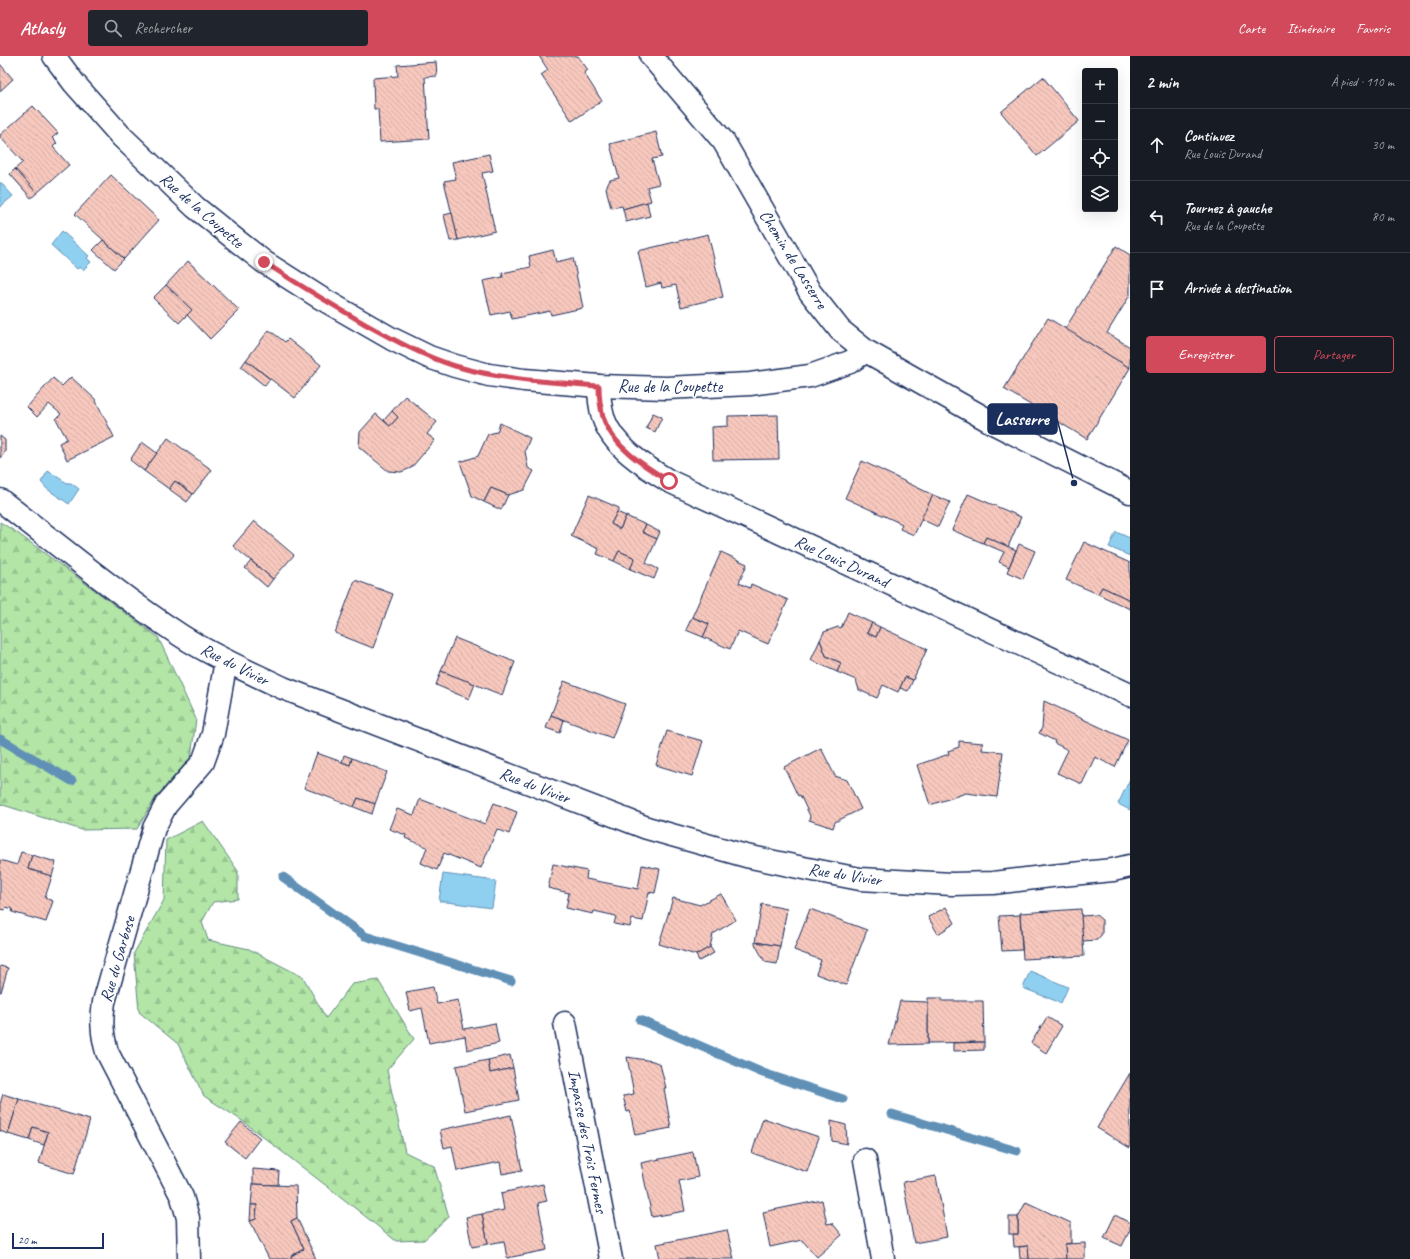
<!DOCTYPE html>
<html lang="fr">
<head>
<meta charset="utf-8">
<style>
  body { margin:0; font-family:Caveat,sans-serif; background:#20242c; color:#f1f3f6 }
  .controls { position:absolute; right:12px; top:12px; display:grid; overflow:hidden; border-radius:4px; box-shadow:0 4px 16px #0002 }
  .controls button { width:36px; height:36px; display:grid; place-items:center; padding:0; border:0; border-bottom:1px solid #363941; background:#171b24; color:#f1f3f6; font:20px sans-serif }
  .scale { position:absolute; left:12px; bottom:10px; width:92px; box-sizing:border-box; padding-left:4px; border:2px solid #1b2f5e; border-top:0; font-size:11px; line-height:14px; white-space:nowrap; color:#1b2f5e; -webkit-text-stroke:3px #fff; paint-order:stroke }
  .stop { position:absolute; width:12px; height:12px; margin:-9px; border:3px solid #d1495b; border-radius:50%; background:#fff }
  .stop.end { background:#d1495b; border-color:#fff; box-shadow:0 1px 4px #0008 }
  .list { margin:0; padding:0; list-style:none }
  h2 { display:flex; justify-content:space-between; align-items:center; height:52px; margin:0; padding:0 16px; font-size:17px }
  h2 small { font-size:13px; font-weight:400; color:#9ea1a6 }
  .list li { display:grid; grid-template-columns:26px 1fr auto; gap:12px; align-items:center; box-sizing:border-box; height:72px; padding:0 16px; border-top:1px solid #363941 }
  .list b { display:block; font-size:15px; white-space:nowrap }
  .list p { margin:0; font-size:13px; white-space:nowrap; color:#9ea1a6 }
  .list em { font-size:13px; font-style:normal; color:#9ea1a6 }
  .actions { display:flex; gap:8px; padding:12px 16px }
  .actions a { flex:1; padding:9px 0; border:1px solid #d1495b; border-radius:4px; text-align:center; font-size:14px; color:#d1495b }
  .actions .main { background:#d1495b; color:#fff }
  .icon { flex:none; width:22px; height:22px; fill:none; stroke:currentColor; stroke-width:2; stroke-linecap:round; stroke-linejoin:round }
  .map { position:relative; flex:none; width:1130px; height:1203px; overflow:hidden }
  header { display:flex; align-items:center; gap:24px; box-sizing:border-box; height:56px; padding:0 20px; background:#d1495b; color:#fff }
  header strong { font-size:19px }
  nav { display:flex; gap:22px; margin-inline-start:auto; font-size:14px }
  .search { width:280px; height:36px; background:#20242c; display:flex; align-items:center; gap:10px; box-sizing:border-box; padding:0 14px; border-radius:4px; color:#9ea1a6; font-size:15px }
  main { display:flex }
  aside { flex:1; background:#171b24 }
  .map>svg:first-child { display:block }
  .forest { fill:url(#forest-firs); stroke:#668a82 }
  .water { fill:#8fd0f0; stroke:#6190b6 }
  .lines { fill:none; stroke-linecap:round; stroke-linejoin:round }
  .stream { stroke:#6190b6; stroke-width:9 }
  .building { fill:url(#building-back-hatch); stroke:#1b2f5e }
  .street-casing { stroke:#1b2f5e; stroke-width:25 }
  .secondary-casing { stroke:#1b2f5e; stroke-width:25 }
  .street { stroke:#fff; stroke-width:22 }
  .secondary { stroke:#fff; stroke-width:22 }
  .route { stroke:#d1495b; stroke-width:5 }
  .labels { text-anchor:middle; stroke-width:3.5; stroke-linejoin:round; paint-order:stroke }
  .street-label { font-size:17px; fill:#1b2f5e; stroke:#fff }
  .leader { fill:none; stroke:#1b2f5e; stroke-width:1.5 }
  .callout-dot { fill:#1b2f5e; stroke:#fff; stroke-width:1.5 }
  .callout { fill:#1b2f5e; stroke:#1b2f5e; stroke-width:1.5 }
  .callout-label { font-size:18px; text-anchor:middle; font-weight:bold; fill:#fff }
</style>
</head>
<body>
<header>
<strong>Atlasly</strong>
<div class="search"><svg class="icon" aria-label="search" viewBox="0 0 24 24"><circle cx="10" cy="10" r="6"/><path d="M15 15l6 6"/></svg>Rechercher</div>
<nav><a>Carte</a><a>Itinéraire</a><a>Favoris</a></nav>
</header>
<main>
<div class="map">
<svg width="1130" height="1203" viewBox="0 0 1130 1203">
  <defs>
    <pattern id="forest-firs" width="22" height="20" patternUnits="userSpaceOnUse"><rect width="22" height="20" fill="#b2e5a6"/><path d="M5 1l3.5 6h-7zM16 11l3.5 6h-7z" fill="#98c591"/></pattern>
    <pattern id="building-back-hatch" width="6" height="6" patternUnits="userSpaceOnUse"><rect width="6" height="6" fill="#f7c8bd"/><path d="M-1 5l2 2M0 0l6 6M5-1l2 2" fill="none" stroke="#d3aca5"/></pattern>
  </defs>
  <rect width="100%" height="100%" fill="#fff"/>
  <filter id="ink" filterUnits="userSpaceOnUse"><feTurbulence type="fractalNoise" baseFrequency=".025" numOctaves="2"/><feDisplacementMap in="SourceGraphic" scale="8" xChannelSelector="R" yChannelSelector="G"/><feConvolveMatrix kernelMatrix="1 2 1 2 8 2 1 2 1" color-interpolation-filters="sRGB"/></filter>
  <g filter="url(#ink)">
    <g class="forest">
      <path d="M0 466 16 476 158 581 196 663 191 701 156 741 137 773 82 774 0 748Z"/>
      <path d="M203 765 238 815V843L213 846 202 866 208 884 249 893 303 921 326 962 352 928 378 924 414 983 387 1014 405 1096 434 1110 449 1161 424 1184 396 1185 346 1145 241 1064 204 1040 178 988 139 956 134 897 164 844 166 784Z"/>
    </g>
    <g class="water">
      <path d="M0 126 13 140 0 151Z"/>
      <path d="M62 175 89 200 87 202 91 206 83 214 80 211 77 213 51 189Z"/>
      <path d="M48 415 67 427H71L79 433 69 448 47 433 41 426Z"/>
      <path d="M1116 476 1130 482V500L1109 491Z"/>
      <path d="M1130 723V754L1118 748Z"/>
      <path d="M443 818 496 825 492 852 439 845Z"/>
      <path d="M1030 915 1068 931 1061 947 1023 932Z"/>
    </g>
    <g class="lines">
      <g class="stream">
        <path d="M0 683 72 725"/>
        <path d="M283 821 365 880 511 925"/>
        <path d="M640 964 763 1017 843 1043"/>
        <path d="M892 1058 1017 1095"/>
      </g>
    </g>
    <g class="building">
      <path d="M539 0H578L588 14 584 17 602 45 572 65 541 19 548 14Z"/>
      <path d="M436 6 437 20 425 21 429 83 380 86 378 53H374L373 22 398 20 397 9Z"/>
      <path d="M0 8 13 23 0 35Z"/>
      <path d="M1043 21 1079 65 1037 100 1001 56Z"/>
      <path d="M33 50 58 77 52 82 57 87 53 91 69 109 37 137 15 113 23 106 0 81V79Z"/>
      <path d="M656 76 662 101 652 103 659 128 647 131 651 145 623 153 622 150 611 152 606 132 610 124 619 122 610 88Z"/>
      <path d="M489 98 493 115 482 117 495 175 458 184 444 125 456 123 452 106Z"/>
      <path d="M15 113 37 137 31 142 10 118Z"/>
      <path d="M111 119 159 164 124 203 75 158Z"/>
      <path d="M647 146 650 160 626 166 623 153Z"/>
      <path d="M452 157 458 184 450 185 444 159Z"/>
      <path d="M708 178 723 241 681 251 676 229 662 232 661 227 646 231 638 195Z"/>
      <path d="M103 184 124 203 114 213 93 194Z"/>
      <path d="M1116 190 1130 199V239L1107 277 1130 291V312L1065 273Z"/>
      <path d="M553 194 556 206 573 202 583 252 551 259 550 255 512 263 510 255 491 259 483 225 503 221 502 217 531 211 529 200Z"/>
      <path d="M188 205 239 254 210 283 187 259 192 254 166 229Z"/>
      <path d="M166 229 192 254 179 267 153 242Z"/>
      <path d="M1048 262 1130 312 1087 383 1004 333Z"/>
      <path d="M269 274 285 286 288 283 321 309 295 342 246 304Z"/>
      <path d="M246 304 270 323 265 330 241 311Z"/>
      <path d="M71 321 95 343 114 381 67 404 59 387 67 383 56 363 61 358 49 348 37 361 27 351 53 322 62 330Z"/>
      <path d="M405 340 437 366 427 378 435 384 411 412 401 416 388 415 359 391 360 376 376 358 390 370 398 361 392 355Z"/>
      <path d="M392 355 398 361 390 370 384 364Z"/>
      <path d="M653 357 662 361 655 376 646 372Z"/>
      <path d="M778 359 779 403 713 404 712 371 728 370V360Z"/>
      <path d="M500 367 530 382 525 395 528 412 534 415 524 434 508 439 491 432 484 446 472 440 460 406 478 400 488 378 497 376Z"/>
      <path d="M0 380 5 384V396L0 402Z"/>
      <path d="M168 382 212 414 193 438 175 425 169 433 144 415Z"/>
      <path d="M142 386 157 397 144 415 130 404Z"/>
      <path d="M862 405 933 439 914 479 900 473 902 468 845 442Z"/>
      <path d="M175 425 193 438 187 446 169 433Z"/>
      <path d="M491 432 508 439 501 454 484 446Z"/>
      <path d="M968 438 1021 461 1008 491 986 481 983 487 952 474Z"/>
      <path d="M589 439 619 452 611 468 620 473 626 460 646 469 642 476 657 483 646 507 658 513 654 523 630 513 635 502 619 495 614 505 597 498 599 493 571 480Z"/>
      <path d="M933 439 950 446 938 471 921 463Z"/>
      <path d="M617 456 626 460 620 473 611 468Z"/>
      <path d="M254 465 294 499 273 523 233 490Z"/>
      <path d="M646 469 660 476 657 483 642 476Z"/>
      <path d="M986 481 1016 494 1009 511 999 506 1004 496 983 487Z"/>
      <path d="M1084 486 1130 507V544L1102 531 1098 538 1066 524Z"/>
      <path d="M1019 488 1035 495 1023 523 1007 516Z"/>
      <path d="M619 495 635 502 630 513 614 505Z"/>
      <path d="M721 496 747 508 739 527 750 532 751 528 788 544 768 588 738 575 730 593 703 581 709 568 692 561Z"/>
      <path d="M251 505 273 523 267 531 245 512Z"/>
      <path d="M355 524 393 538 373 592 335 577Z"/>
      <path d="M1102 531 1130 544V553L1098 538Z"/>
      <path d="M848 556 872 567 867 577 876 581 880 571 927 593 913 624 905 621 898 636 883 629 877 642 859 634 856 624 837 616 841 607 826 600 820 584 824 576 838 571 841 572Z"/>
      <path d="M692 561 709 568 703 581 686 574Z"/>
      <path d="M872 567 880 571 876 581 867 577Z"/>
      <path d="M455 582 515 606 502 639 441 615Z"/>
      <path d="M820 584 826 600 841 607 837 616 811 604Z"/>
      <path d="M441 615 475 628 469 643 436 629Z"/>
      <path d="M905 621 913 624 908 635 900 632Z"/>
      <path d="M564 625 625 648 612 682 551 659Z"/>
      <path d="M1044 645 1128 684 1115 711 1095 701 1082 728 1057 717 1068 694 1054 687 1055 685 1039 677 1042 672Z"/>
      <path d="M551 659 564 664 560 677 546 672Z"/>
      <path d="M667 675 703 685 692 720 656 709Z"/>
      <path d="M959 685 983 687 982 694 1003 696 997 741 966 737 930 749 917 709 949 698 948 695 959 691Z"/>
      <path d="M821 692 835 720 847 724 861 753 835 766 833 772 809 764 810 760 800 739 798 740 784 711Z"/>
      <path d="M317 697 350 709 352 702 387 716 375 748 358 742 354 751 304 732Z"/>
      <path d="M344 699 352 702 350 709 342 706Z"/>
      <path d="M358 742 375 748 372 758 354 751Z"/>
      <path d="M420 743 485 768 494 747 517 756 509 778 497 773 481 812 444 797 437 814 421 807 427 791 405 782 406 779 389 773 397 753 414 759Z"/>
      <path d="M21 796 32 799 28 813 52 820 45 842 53 845 46 866 12 856 13 853 6 851 5 854 0 853V804L17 809Z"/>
      <path d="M32 799 56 806 52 820 28 813Z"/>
      <path d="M553 808 587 815 586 823 638 833 642 809 660 813 655 837 649 836 643 865 632 863 630 871 614 868 616 860 594 855 593 858 566 852 569 837 548 832Z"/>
      <path d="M721 838 736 864 713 878 710 891 696 899 659 888 673 842 700 849Z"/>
      <path d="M762 848 787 853 780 890 755 886Z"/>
      <path d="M946 851 955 867 938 878 928 861Z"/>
      <path d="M810 853 867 874 846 929 816 918 821 904 794 894Z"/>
      <path d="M1081 853 1084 900 1023 903 1020 857Z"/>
      <path d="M1020 859 1022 894 1002 895 999 860Z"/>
      <path d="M1096 859 1102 864V878L1097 884 1083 885 1081 860Z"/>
      <path d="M755 886 780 890 777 908 765 906 755 888Z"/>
      <path d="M710 891 714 897 699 905 696 899Z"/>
      <path d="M0 910 8 912 1 936H0Z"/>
      <path d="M433 931 437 948 458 944 464 973 495 967 499 987 467 994 465 980 429 987 422 952 410 955 406 936Z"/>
      <path d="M928 942H942V945H983L984 986 928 987Z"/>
      <path d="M900 945 928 946V988L889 989Z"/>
      <path d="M1047 961 1062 970 1046 997 1031 987Z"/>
      <path d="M984 986V994L953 995V987Z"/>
      <path d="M510 999 513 1012 490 1017 488 1004Z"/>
      <path d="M627 1001 653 1005 660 1008 666 1032H664L671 1072 635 1079 630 1055 627 1056 623 1040 634 1038Z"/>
      <path d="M488 1004 490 1017 513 1012 519 1044 465 1055 456 1010Z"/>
      <path d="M1130 1017V1092L1097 1072Z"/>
      <path d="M3 1038 19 1043 8 1078 0 1075V1048Z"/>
      <path d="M19 1043 90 1064 74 1118 39 1107 48 1076 33 1071 29 1084 8 1078Z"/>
      <path d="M511 1059 522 1114 502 1118 500 1106 457 1115 452 1090 444 1092 440 1074Z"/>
      <path d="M763 1062 819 1081 807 1116 752 1097Z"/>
      <path d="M831 1065 846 1069 847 1088 832 1085Z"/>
      <path d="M241 1066 260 1082 245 1102 225 1086Z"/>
      <path d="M33 1071 48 1076 44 1089 29 1084Z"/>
      <path d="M693 1096 698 1121 679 1125 685 1155 652 1161 641 1107Z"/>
      <path d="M253 1113 279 1115 278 1129 253 1128Z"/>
      <path d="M936 1120 947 1181 914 1187 903 1126Z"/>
      <path d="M253 1128 296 1130 297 1162 291 1165 304 1193 291 1200 292 1203H269L250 1165 256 1163 257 1149H251Z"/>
      <path d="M543 1128 547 1145 538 1147 547 1194 507 1202 504 1185 488 1188 482 1158 504 1154 501 1137Z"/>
      <path d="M822 1144 827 1168 832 1167 842 1179 817 1201 802 1184 770 1191 763 1156Z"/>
      <path d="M1026 1146 1071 1167V1187L1065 1188 1066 1203H1029L1028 1190 1014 1191 1013 1178H1018V1161Z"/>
      <path d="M251 1149H257L256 1163 250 1165Z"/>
      <path d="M482 1158 488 1188 472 1191 466 1161Z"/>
      <path d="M1115 1159 1130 1167V1174L1122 1190 1104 1182Z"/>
      <rect x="1009" y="1161" width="9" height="17"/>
      <path d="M297 1162 316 1203H292L291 1200 304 1193 291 1165Z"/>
      <path d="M727 1174 734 1203H660L657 1188Z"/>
      <path d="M1085 1187V1203H1066L1065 1188Z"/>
      <path d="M1028 1190 1029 1203H1020L1019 1191Z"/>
    </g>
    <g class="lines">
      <defs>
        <g id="street">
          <path d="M54 0 74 27 121 80 195 151 231 180 264 206 319 241 392 283 429 301 455 310 489 319 524 324 599 330 666 332 750 328 810 320 850 306 866 295"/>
          <path d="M599 330C599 340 600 350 603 361 612 390 644 410 669 425 823 496 976 569 1130 639"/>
          <path d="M0 444C60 490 117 538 180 579 212 600 248 615 283 632L647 772 746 800 803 812 860 823 952 828 993 827 1051 820 1113 814 1130 810"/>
          <path d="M565 967 611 1203"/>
          <path d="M865 1104 883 1203"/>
          <path d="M189 1203 188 1162 182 1141 107 996C102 978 101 965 104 946L154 772 166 749 203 706 213 678 226 605"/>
        </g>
        <path id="secondary" d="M651 0 724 86 810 236 840 274 866 295 995 368 1130 436"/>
      </defs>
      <use href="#street" class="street-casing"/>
      <use href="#secondary" class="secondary-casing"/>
      <use href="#street" class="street"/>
      <use href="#secondary" class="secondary"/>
    </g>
  </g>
  <g class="lines" filter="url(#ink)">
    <path class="route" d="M264 206C297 228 331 248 365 268 394 284 423 300 455 310 502 324 550 326 599 330 599 340 600 350 603 361 612 390 644 410 669 425"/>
  </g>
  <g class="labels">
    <g class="street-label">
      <text transform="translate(202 154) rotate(41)" y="6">Rue de la Coupette</text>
      <text transform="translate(794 203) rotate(58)" y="6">Chemin de Lasserre</text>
      <text x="670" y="336">Rue de la Coupette</text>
      <text transform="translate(842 505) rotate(25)" y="6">Rue Louis Durand</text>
      <text transform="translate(235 608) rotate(27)" y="6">Rue du Vivier</text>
      <text transform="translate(535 729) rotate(21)" y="6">Rue du Vivier</text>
      <text transform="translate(845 818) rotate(9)" y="6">Rue du Vivier</text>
      <text transform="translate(117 903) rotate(-74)" y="6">Rue du Garbose</text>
      <text transform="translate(588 1085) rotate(79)" y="6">Impasse des Trois Fermes</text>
    </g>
  </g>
  <path class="leader" d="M1074 427L1057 363"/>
  <circle class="callout-dot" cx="1074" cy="427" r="4"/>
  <rect class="callout" x="988" y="348" width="69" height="30" rx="4"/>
  <g class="callout-label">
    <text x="1022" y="369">Lasserre</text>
  </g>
</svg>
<div class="controls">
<button>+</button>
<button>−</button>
<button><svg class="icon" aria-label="locate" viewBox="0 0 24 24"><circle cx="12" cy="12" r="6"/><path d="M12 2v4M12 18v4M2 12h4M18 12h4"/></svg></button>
<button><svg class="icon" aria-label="layers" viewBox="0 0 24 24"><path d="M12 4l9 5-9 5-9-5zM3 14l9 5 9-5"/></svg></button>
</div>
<div class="scale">20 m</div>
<div class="stop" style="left:669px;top:425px"></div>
<div class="stop end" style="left:264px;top:206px"></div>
</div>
<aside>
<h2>2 min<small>À pied · 110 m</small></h2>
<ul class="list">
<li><svg class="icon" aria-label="ahead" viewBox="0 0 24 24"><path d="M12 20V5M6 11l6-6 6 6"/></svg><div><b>Continuez</b><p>Rue Louis Durand</p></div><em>30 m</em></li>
<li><svg class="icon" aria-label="left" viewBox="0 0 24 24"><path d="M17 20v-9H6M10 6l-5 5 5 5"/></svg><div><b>Tournez à gauche</b><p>Rue de la Coupette</p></div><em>80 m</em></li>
<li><svg class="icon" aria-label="arrive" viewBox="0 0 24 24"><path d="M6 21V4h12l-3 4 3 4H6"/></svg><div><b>Arrivée à destination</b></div></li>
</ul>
<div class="actions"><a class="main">Enregistrer</a><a>Partager</a></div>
</aside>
</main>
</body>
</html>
